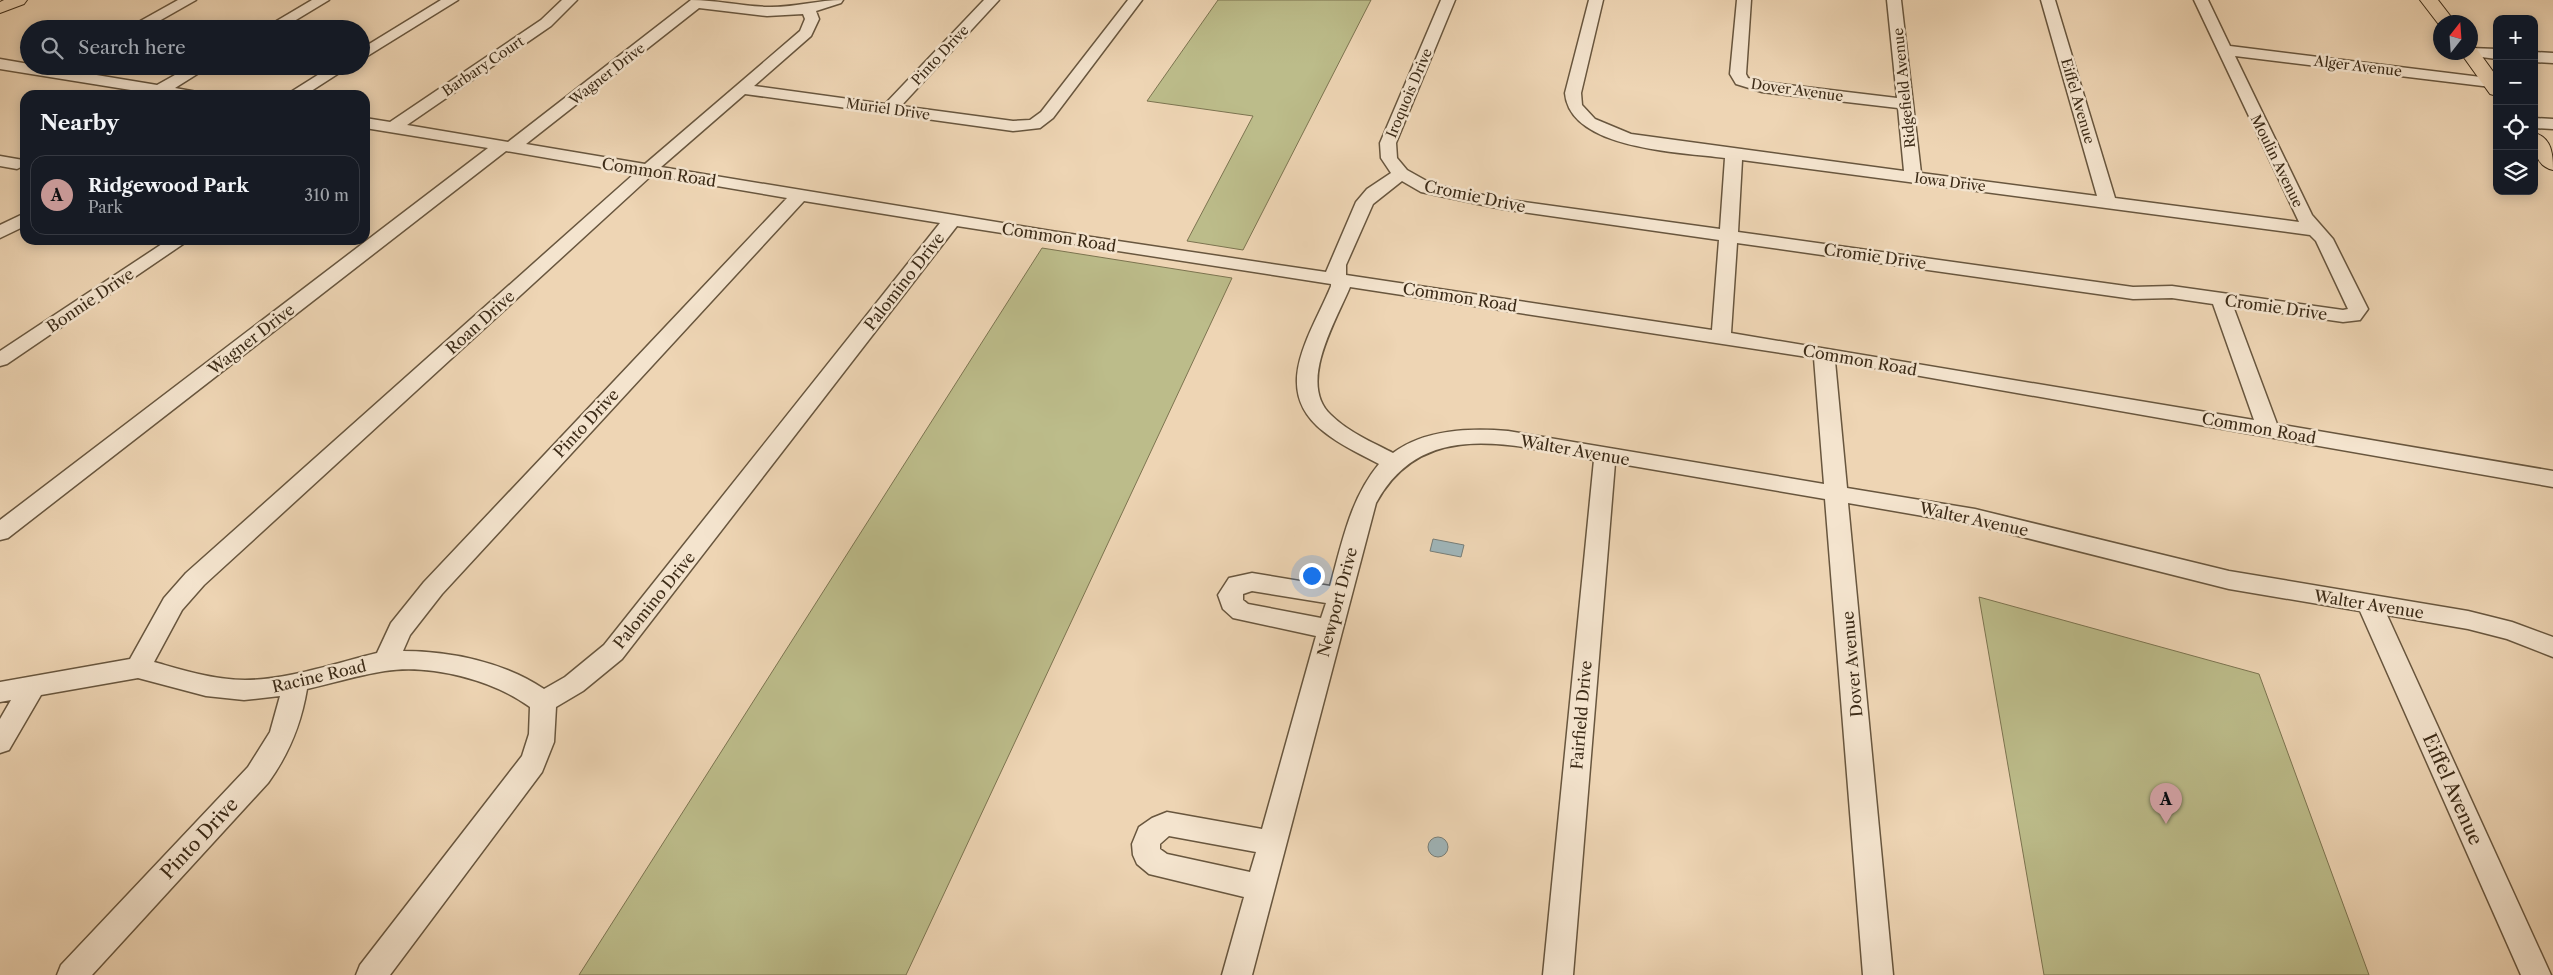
<!DOCTYPE html>
<html lang="en">
<head>
<meta charset="utf-8">
<style>
  body { margin:0; font-family:"Libre Caslon Text",serif; background:#242831; color:#f1f3f6 }
  .controls { position:absolute; right:15px; top:15px; display:grid; overflow:hidden; border-radius:10px; box-shadow:0 2px 12px #0003 }
  .controls button { width:45px; height:45px; display:grid; place-items:center; padding:0; border:0; border-bottom:1px solid #363941; background:#171b24; color:#f1f3f6; font:25px sans-serif }
  .compass { position:absolute; left:2433px; top:15px; width:45px; height:45px; border-radius:50%; background:#171b24; box-shadow:0 2px 12px #0003; rotate:17deg }
  .you { position:absolute; left:1311px; top:575px; width:18px; height:18px; margin:-12px; border:4px solid #fff; border-radius:50%; background:#1a73e8; box-shadow:0 0 0 8px #1a73e833 }
  .badge { display:grid; place-items:center; width:32px; height:32px; border-radius:50%; background:#c59692; color:#111; font-size:16px; font-weight:700 }
  .pin { position:absolute; translate:-50% -41px; filter:drop-shadow(0 1px 2px #0008) }
  .pin::after { content:''; position:absolute; top:26px; width:18px; height:15px; background:inherit; clip-path:polygon(0 0,100% 0,50% 100%) }
  .list { margin:0; padding:0; list-style:none }
  h2 { display:flex; justify-content:space-between; align-items:center; height:65px; margin:0; padding:0 20px; font-size:21px }
  h2 small { font-size:16px; font-weight:400; color:#9ea1a6 }
  .list li { display:grid; grid-template-columns:32px 1fr auto; gap:15px; align-items:center; box-sizing:border-box; height:80px; margin:0 10px 10px; padding:0 10px; border:1px solid #363941; border-radius:15px }
  .list b { display:block; font-size:19px; white-space:nowrap }
  .list p { margin:0; font-size:16px; white-space:nowrap; color:#9ea1a6 }
  .list em { font-size:16px; font-style:normal; color:#9ea1a6 }
  .icon { flex:none; width:28px; height:28px; fill:none; stroke:currentColor; stroke-width:2; stroke-linecap:round; stroke-linejoin:round }
  .map { position:relative; flex:none; width:2553px; height:975px; overflow:hidden }
  .search { position:absolute; background:#171b24; box-shadow:0 2px 12px #0003; left:20px; top:20px; width:350px; height:55px; display:flex; align-items:center; gap:12px; box-sizing:border-box; padding:0 18px; border-radius:28px; color:#9ea1a6; font-size:19px }
  .panel { position:absolute; background:#171b24; box-shadow:0 2px 12px #0003; left:20px; top:90px; width:350px; height:155px; border-radius:15px }
  .map>svg:first-child { display:block }
  .green { fill:#bcbc8a; stroke:#7c7450 }
  .water { fill:#9fb5b9; stroke:#777e78 }
  .lines { fill:none; stroke-linecap:round; stroke-linejoin:round }
  .minor-casing { stroke:#68563e; stroke-width:3 }
  .major-casing { stroke:#3c2b17; stroke-width:2 }
  .minor { fill:#f4e4ce; fill-rule:evenodd }
  .major { fill:#eed5b4; fill-rule:evenodd }
  .labels { text-anchor:middle; stroke-width:5; stroke-linejoin:round; paint-order:stroke }
  .far-street-label { font-size:14px; fill:#3c2b17; stroke:#f4e4ce }
  .street-label { font-size:16px; fill:#3c2b17; stroke:#f4e4ce }
  .near-street-label { font-size:19px; fill:#3c2b17; stroke:#f4e4ce }
</style>
</head>
<body>
<div class="map">
<svg width="2553" height="975" viewBox="0 0 2553 975">
  <rect width="100%" height="100%" fill="#eed5b4"/>
  <filter id="stains"><feTurbulence type="fractalNoise" baseFrequency=".004" numOctaves="4"/><feColorMatrix values="0 0 0 0 .2 0 0 0 0 .09 0 0 0 0 .02 0 0 0 .5 -.17"/></filter>
  <radialGradient id="worn" r=".72"><stop offset=".6" stop-color="#630" stop-opacity="0"/><stop offset="1" stop-color="#630" stop-opacity=".3"/></radialGradient>
  <g class="green">
    <path d="M1218 0H1371L1243 250 1187 241 1253 116 1147 101Z"/>
    <path d="M1042 248 1232 278 906 975H579Z"/>
    <path d="M1979 597 2259 674 2369 975H2044Z"/>
  </g>
  <g class="water">
    <path d="M1433 539 1464 545 1461 557 1430 551Z"/>
    <circle cx="1438" cy="847" r="10"/>
  </g>
  <g class="lines">
    <defs>
      <g id="minor">
        <path d="M178 0H196L145 29H126Z"/>
        <path d="M312 0H329L281 29H263Z"/>
        <path d="M441 0H458L361 60V49Z"/>
        <path d="M562 0H577L551 26 407 125 508 142 691 0C716 0 741 6 767 7 793 8 817 0 843 0L841 3 816 11 819 19 811 36 754 86 885 104 984 0H999L901 106 1013 121 1030 120 1041 112 1128 0H1142L1053 118 1040 128 1013 131 745 94 661 167 1051 231 1326 272 1356 202 1367 189 1391 173 1381 158 1380 143 1441 0H1455L1396 143 1397 158 1407 170 1432 184 1502 199 1720 229 1725 158C1681 152 1570 150 1565 93L1589 0H1603L1581 93 1582 105 1595 119 1631 134 1904 171 1898 108 1762 92 1736 84 1730 74 1737 0H1751L1746 74 1748 78 1764 82 1897 98 1887 0H1901L1921 173 2097 196 2041 0H2055L2115 198 2299 222 2194 0H2208L2230 46 2497 79V85L2491 87 2235 56 2312 215 2333 239 2368 309 2360 320 2343 322 2233 306 2277 424 2553 471V487L1835 361 1847 488 1975 509 2229 571 2468 611 2512 622 2553 637V657L2507 639 2468 629 2387 615 2551 975H2521L2360 611 2229 589 1975 525 1848 503 1893 975H1863L1825 499 1615 463 1573 975H1543L1594 460C1515 446 1423 416 1376 503L1252 975H1222L1244 897 1149 874 1137 864 1133 855 1132 844 1139 827 1152 818 1167 812 1262 829 1316 636 1233 618 1223 609 1218 595 1229 578 1252 573 1330 586C1342 543 1350 499 1379 464 1360 454 1340 445 1323 431 1270 389 1311 335 1331 286V284L957 226 622 659 583 691 556 707 554 742 542 772 390 975H356L360 965 522 756 529 734 530 707C493 680 431 664 385 671 359 675 333 683 307 689 301 725 289 754 268 783L92 975H57L61 965 248 767 270 732 280 696 244 700 206 696 138 678 41 695 9 750 0 753V719L11 700 0 702V682L130 659 164 598 186 573 635 173 506 151 8 538 0 540V520L488 148 365 128V118L390 122 541 20ZM699 8 767 16 803 14 805 19 800 31 645 164 526 144ZM1742 160 2310 235 2316 241 2348 309 2343 310 2172 286 2133 287 1738 232ZM652 175 787 198 424 582 391 623 377 653C336 663 287 680 245 680 214 680 183 670 154 662L182 610 204 585ZM1402 181 1421 192 1502 209 1719 240 1712 330 1346 275V265L1373 204ZM804 201 940 223 604 645 565 677 544 689C504 662 450 651 403 651L410 635 442 594ZM1737 243 2133 299 2172 298 2213 304 2254 420 1731 333ZM1350 287 1814 358 1824 484 1508 431C1470 428 1425 429 1393 453 1372 442 1348 432 1331 415 1297 384 1336 321 1350 287ZM1252 591 1326 603 1321 618 1248 604 1243 600V594ZM1169 836 1256 852 1250 872 1167 854 1160 849V844Z"/>
        <path d="M2470 48 2497 49V59L2465 55 2463 52H2470Z"/>
        <path d="M2534 52 2553 53V63L2534 62Z"/>
        <path d="M0 59 29 64V66H42L157 85 191 66H210L175 88 197 92 199 95H162L0 69Z"/>
        <path d="M332 66H350L305 95H286Z"/>
        <path d="M2534 118 2553 119V129L2534 128Z"/>
        <path d="M0 156 23 160 25 165 17 169 0 166Z"/>
        <path d="M25 213V226L0 238V225Z"/>
        <path d="M168 240H189L7 364 0 366V351Z"/>
      </g>
      <g id="major">
        <path d="M4 0H27L24 4 0 13V2Z"/>
        <path d="M2420 0H2438L2455 22H2440V26Z"/>
        <path d="M2470 47 2476 48 2497 77V96L2490 94 2460 52H2470Z"/>
        <path d="M2534 133C2552 137 2553 155 2553 170 2535 166 2534 149 2534 133Z"/>
      </g>
    </defs>
    <use href="#minor" class="minor-casing"/>
    <use href="#major" class="major-casing"/>
    <use href="#minor" class="minor"/>
    <use href="#major" class="major"/>
  </g>
  <g class="labels">
    <g class="far-street-label">
      <text transform="translate(940 55) rotate(-47)" y="5">Pinto Drive</text>
      <text transform="translate(483 66) rotate(-34)" y="5">Barbary Court</text>
      <text transform="translate(2358 66) rotate(7)" y="5">Alger Avenue</text>
      <text transform="translate(607 74) rotate(-38)" y="5">Wagner Drive</text>
      <text transform="translate(1904 88) rotate(-96)" y="5">Ridgefield Avenue</text>
      <text transform="translate(1797 90) rotate(8)" y="5">Dover Avenue</text>
      <text transform="translate(1409 93) rotate(-67)" y="5">Iroquois Drive</text>
      <text transform="translate(2078 101) rotate(74)" y="5">Eiffel Avenue</text>
      <text transform="translate(888 109) rotate(8)" y="5">Muriel Drive</text>
      <text transform="translate(2277 161) rotate(64)" y="5">Moulin Avenue</text>
      <text transform="translate(1950 182) rotate(7)" y="5">Iowa Drive</text>
    </g>
    <g class="street-label">
      <text transform="translate(659 172) rotate(9)" y="6">Common Road</text>
      <text transform="translate(1475 196) rotate(12)" y="6">Cromie Drive</text>
      <text transform="translate(1059 237) rotate(9)" y="6">Common Road</text>
      <text transform="translate(1875 256) rotate(8)" y="6">Cromie Drive</text>
      <text transform="translate(904 281) rotate(-52)" y="6">Palomino Drive</text>
      <text transform="translate(1460 297) rotate(9)" y="6">Common Road</text>
      <text transform="translate(90 300) rotate(-34)" y="6">Bonnie Drive</text>
      <text transform="translate(2276 307) rotate(8)" y="6">Cromie Drive</text>
      <text transform="translate(480 322) rotate(-42)" y="6">Roan Drive</text>
      <text transform="translate(251 339) rotate(-38)" y="6">Wagner Drive</text>
      <text transform="translate(1860 360) rotate(10)" y="6">Common Road</text>
      <text transform="translate(586 423) rotate(-47)" y="6">Pinto Drive</text>
      <text transform="translate(2259 428) rotate(10)" y="6">Common Road</text>
      <text transform="translate(1575 450) rotate(10)" y="6">Walter Avenue</text>
      <text transform="translate(1974 519) rotate(12)" y="6">Walter Avenue</text>
      <text transform="translate(654 600) rotate(-51)" y="6">Palomino Drive</text>
      <text transform="translate(1337 602) rotate(-75)" y="6">Newport Drive</text>
      <text transform="translate(2369 604) rotate(9)" y="6">Walter Avenue</text>
      <text transform="translate(1852 664) rotate(-95)" y="6">Dover Avenue</text>
      <text transform="translate(319 676) rotate(-13)" y="6">Racine Road</text>
      <text transform="translate(1581 715) rotate(-85)" y="6">Fairfield Drive</text>
    </g>
    <g class="near-street-label">
      <text transform="translate(2453 789) rotate(66)" y="7">Eiffel Avenue</text>
      <text transform="translate(199 838) rotate(-47)" y="7">Pinto Drive</text>
    </g>
  </g>
  <rect width="100%" height="100%" filter="url(#stains)"/>
  <rect width="100%" height="100%" fill="url(#worn)"/>
</svg>
<div class="controls">
<button>+</button>
<button>−</button>
<button><svg class="icon" aria-label="locate" viewBox="0 0 24 24"><circle cx="12" cy="12" r="6"/><path d="M12 2v4M12 18v4M2 12h4M18 12h4"/></svg></button>
<button><svg class="icon" aria-label="layers" viewBox="0 0 24 24"><path d="M12 4l9 5-9 5-9-5zM3 14l9 5 9-5"/></svg></button>
</div>
<svg class="compass" viewBox="-18 -18 36 36"><path d="M0-13l5 13h-10z" fill="#e53935"/><path d="M0 13l5-13h-10z" fill="#9ea1a6"/></svg>
<div class="you"></div>
<div class="pin badge" style="left:2166px;top:824px">A</div>
<div class="search"><svg class="icon" aria-label="search" viewBox="0 0 24 24"><circle cx="10" cy="10" r="6"/><path d="M15 15l6 6"/></svg>Search here</div>
<section class="panel">
<h2>Nearby<small></small></h2>
<ul class="list">
<li><span class="badge">A</span><div><b>Ridgewood Park</b><p>Park</p></div><em>310 m</em></li>
</ul>
</section>
</div>
</body>
</html>
